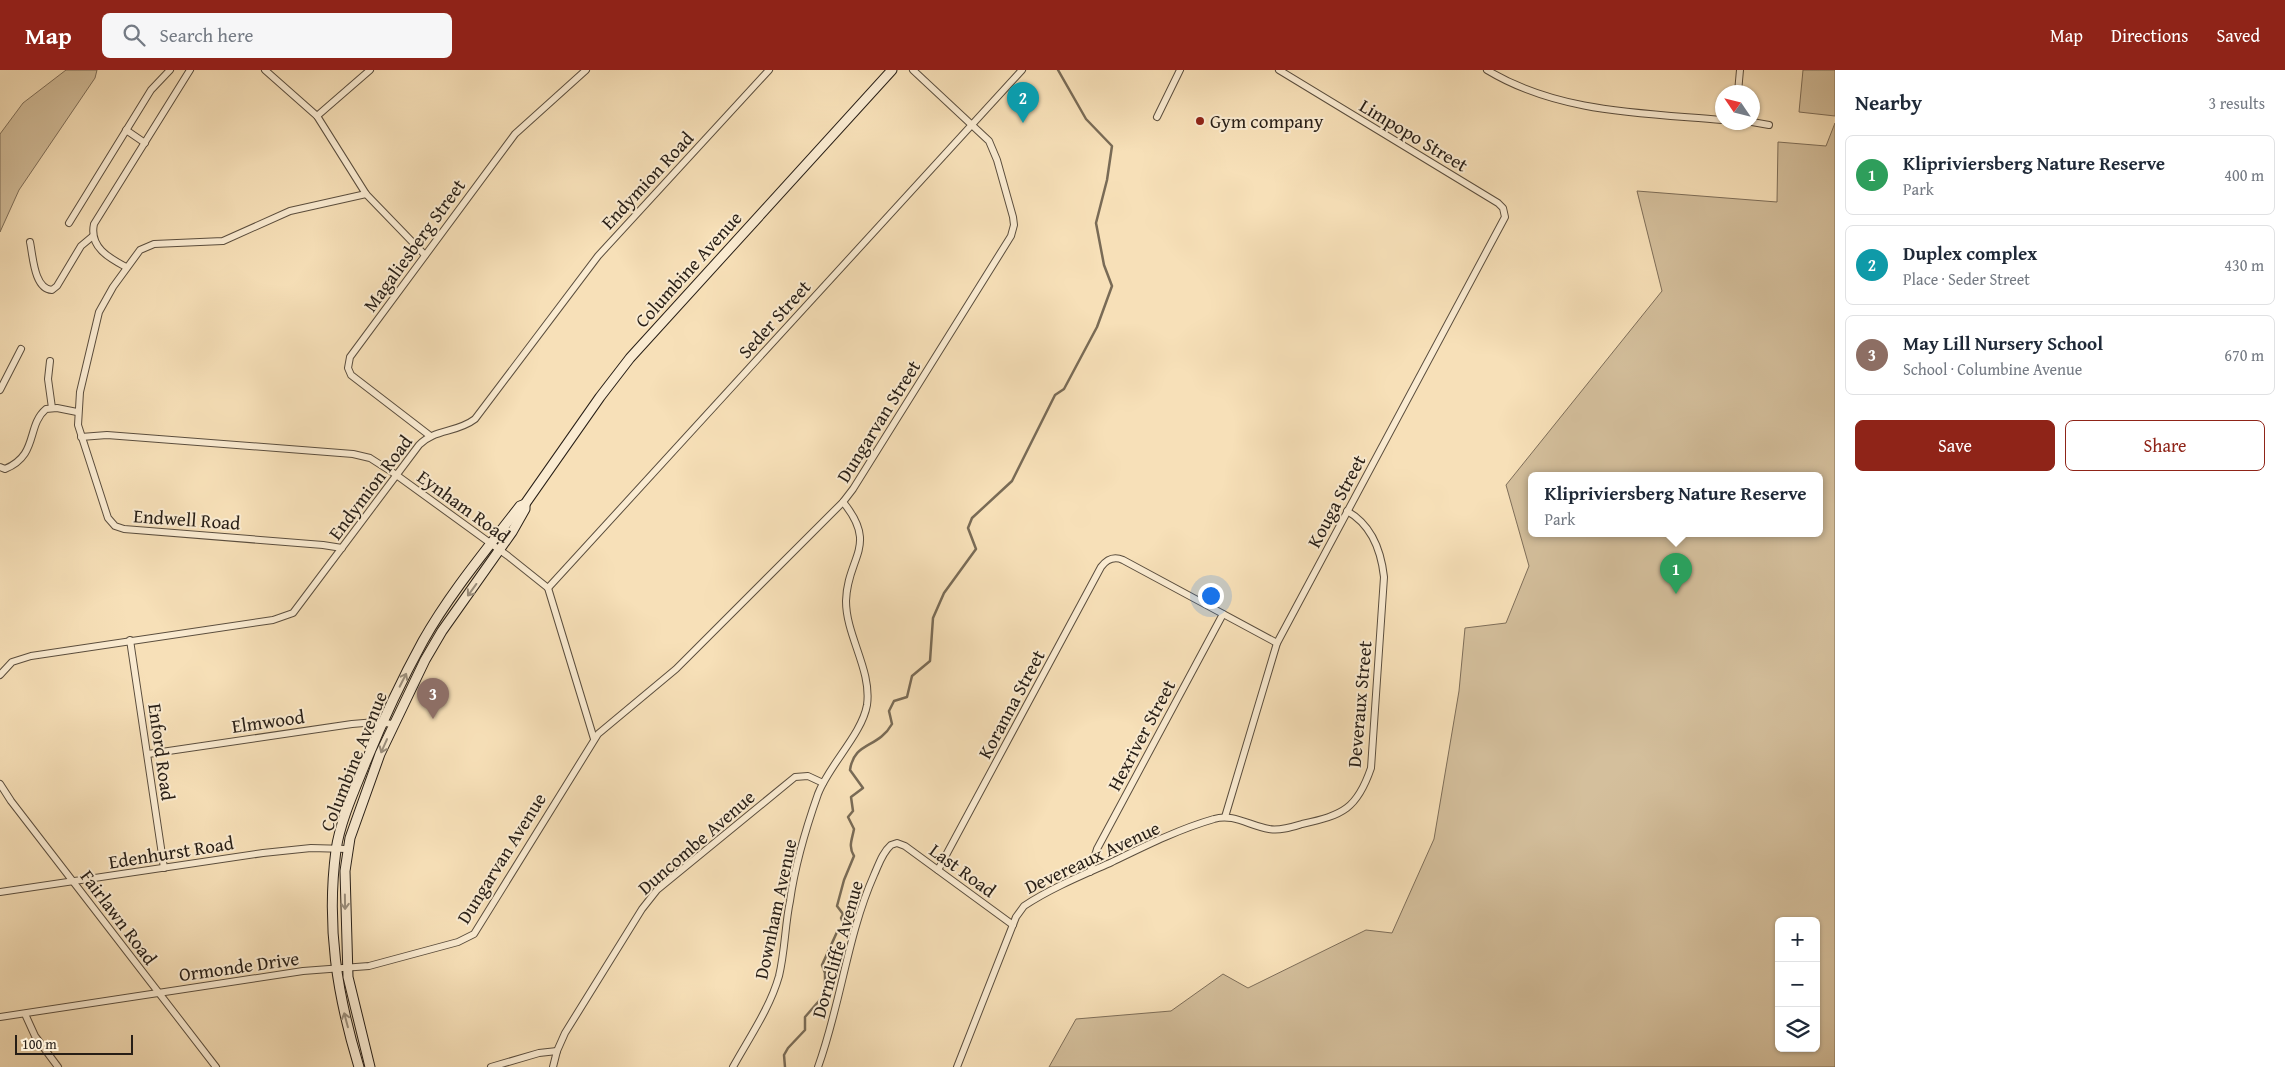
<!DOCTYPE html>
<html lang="en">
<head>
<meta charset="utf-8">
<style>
  body { margin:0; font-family:"Gentium Book Plus",serif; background:#f6f6f7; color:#1f2937 }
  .controls { position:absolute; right:15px; bottom:15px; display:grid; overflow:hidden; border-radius:8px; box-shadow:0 1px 4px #0004 }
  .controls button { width:45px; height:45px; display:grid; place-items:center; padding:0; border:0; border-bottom:1px solid #e0e1e3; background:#fff; color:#1f2937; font:25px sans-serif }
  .compass { position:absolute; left:1715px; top:15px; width:45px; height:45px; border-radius:50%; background:#fff; box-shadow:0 1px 4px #0004; rotate:305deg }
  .scale { position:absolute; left:15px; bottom:12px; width:118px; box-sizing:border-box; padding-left:5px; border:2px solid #271e16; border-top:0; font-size:14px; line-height:18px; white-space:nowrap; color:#271e16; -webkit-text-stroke:4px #faebd1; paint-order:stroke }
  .you { position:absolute; left:1210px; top:525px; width:18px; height:18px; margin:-12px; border:4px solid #fff; border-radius:50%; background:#1a73e8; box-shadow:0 0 0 8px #1a73e833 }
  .badge { display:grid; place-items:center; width:32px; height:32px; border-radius:50%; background:#8f2418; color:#fff; font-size:16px; font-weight:700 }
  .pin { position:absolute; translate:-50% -41px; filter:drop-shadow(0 1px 2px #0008) }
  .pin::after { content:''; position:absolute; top:26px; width:18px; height:15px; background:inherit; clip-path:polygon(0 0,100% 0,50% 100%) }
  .popup { position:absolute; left:1528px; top:402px; width:295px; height:65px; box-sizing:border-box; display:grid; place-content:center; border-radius:8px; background:#fff; filter:drop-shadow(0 1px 4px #0005); font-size:16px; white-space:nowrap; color:#747a83 }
  .popup b { font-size:19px; color:#1f2937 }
  .popup::after { content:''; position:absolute; left:50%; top:100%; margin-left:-10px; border:10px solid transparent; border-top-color:#fff }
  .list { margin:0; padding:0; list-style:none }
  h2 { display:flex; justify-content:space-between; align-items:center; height:65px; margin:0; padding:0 20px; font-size:21px }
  h2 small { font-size:16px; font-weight:400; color:#747a83 }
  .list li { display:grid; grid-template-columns:32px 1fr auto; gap:15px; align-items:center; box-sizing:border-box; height:80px; margin:0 10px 10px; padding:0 10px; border:1px solid #e0e1e3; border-radius:8px }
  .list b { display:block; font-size:19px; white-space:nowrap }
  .list p { margin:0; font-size:16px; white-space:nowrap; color:#747a83 }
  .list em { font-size:16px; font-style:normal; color:#747a83 }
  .actions { display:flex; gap:10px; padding:15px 20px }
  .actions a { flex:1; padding:11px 0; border:1px solid #8f2418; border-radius:8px; text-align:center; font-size:18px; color:#8f2418 }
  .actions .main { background:#8f2418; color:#fff }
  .icon { flex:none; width:28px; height:28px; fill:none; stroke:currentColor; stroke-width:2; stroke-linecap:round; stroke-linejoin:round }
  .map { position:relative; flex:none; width:1835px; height:997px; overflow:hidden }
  header { display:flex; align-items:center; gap:30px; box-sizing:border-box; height:70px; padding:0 25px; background:#8f2418; color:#fff }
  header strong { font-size:24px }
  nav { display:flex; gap:28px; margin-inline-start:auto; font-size:18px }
  .search { width:350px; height:45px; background:#f6f6f7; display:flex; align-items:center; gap:12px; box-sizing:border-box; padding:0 18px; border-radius:8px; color:#747a83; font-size:19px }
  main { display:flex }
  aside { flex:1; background:#fff }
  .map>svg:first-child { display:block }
  .green { fill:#d4bf9c; stroke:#7e6e59; fill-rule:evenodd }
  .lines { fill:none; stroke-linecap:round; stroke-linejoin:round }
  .stream { stroke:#796b56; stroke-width:2.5 }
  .minor-casing { stroke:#5b4e3e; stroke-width:8 }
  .secondary-casing { stroke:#271e16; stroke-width:11 }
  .minor { stroke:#faebd1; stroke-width:6 }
  .secondary { stroke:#faebd1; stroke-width:9 }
  .oneway { stroke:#9b8f7d }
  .poi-dot { fill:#8f2418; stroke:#faebd1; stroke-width:2 }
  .labels { text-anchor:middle; stroke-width:4; stroke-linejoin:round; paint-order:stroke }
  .poi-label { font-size:19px; fill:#271e16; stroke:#faebd1; text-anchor:start }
  .street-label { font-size:19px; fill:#271e16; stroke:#faebd1 }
</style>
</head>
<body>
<header>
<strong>Map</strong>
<div class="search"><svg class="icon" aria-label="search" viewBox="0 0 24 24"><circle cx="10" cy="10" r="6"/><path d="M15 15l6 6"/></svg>Search here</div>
<nav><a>Map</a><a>Directions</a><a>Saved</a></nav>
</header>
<main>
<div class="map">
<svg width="1835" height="997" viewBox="0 0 1835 997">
  <rect width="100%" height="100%" fill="#f7e0b8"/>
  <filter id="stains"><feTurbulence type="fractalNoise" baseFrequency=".004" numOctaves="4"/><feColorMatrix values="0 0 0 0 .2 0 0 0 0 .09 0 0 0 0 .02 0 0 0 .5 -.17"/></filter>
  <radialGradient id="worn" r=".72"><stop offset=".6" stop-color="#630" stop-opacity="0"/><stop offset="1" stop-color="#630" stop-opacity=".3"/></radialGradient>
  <g class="green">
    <path d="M66 0H97L95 8 19 120 0 162V64L23 33Z"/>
    <path d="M1803 0H1835V46L1799 42Z"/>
    <path d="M1835 53V997H1049L1076 949 1171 941 1223 904 1248 918 1366 860 1392 863 1434 769 1459 621 1465 558 1506 553 1529 496 1506 415 1662 221 1637 121 1777 132 1778 72 1826 76ZM1820 405V463H1532V405ZM1779 851H1816V978H1779Z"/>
  </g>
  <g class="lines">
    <path class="stream" d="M785 997 784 985 788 978 805 960V947L825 924V903L822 895 837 862 844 855 841 848 843 844 837 836 844 810 854 786C848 776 852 770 854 759L848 747 853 741 851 727 863 718 850 700C854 671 878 679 892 654L889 641 894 631 907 627 912 606 930 591 933 548 944 523 976 479 968 458 972 448 1012 411 1055 325 1064 319 1097 257 1112 216 1104 195 1096 153 1107 110 1112 76 1086 49 1058 0"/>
    <defs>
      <g id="minor">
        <path d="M265 0 317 46 366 124 425 185"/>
        <path d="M1487 0C1558 43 1642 43 1722 50"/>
        <path d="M1738 22 1740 0"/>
        <path d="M317 46 370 0"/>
        <path d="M1157 47 1180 0"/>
        <path d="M1752 52 1769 55"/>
        <path d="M126 60 145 73"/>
        <path d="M69 153 151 20 170 0"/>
        <path d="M30 172C33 186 34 219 52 220L57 216 81 176 93 166"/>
        <path d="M126 197C109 188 89 177 94 154L190 0"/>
        <path d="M50 291 48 309 52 338"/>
        <path d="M0 320 21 279"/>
        <path d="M429 365 351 305 348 298 350 287 515 64 586 0"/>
        <path d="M81 367 107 365 353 384 370 388 395 404 508 486 548 518 594 669"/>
        <path d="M0 397 5 399C39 385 26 356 46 339L57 338 77 342"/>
        <path d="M342 478 323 475 124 459 115 456 108 448 78 355 80 322 99 242 113 217 140 180 154 174 223 171 290 141 366 124"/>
        <path d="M548 518 1022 0"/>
        <path d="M130 570 164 798"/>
        <path d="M0 605 12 592 31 586 273 550 293 543 419 375C434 359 457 363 475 349L598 186 769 0"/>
        <path d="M148 684 352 654 376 652 393 654"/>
        <path d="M0 714 11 731 216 997"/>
        <path d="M1225 747 1277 573 1505 147 1503 138 1498 133 1279 0"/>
        <path d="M938 800 1101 497C1107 489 1114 486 1123 490L1277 573"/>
        <path d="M1090 802 1097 779 1223 544"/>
        <path d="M0 822 263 783 311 778 347 779"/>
        <path d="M25 944 35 966 58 997"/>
        <path d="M0 947 303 901 369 896 458 872 474 864 598 664 676 599 843 432 853 419 1011 166 1014 155 1013 147 997 90 989 71 913 0"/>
        <path d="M491 997 539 983 557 981"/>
        <path d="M553 997 557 981 565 963 642 839 657 820 795 707 808 706 823 713"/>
        <path d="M733 997C749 968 770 938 779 906 785 881 785 855 790 831 795 795 806 758 818 724 829 695 862 664 867 635 872 600 846 566 846 531 847 487 879 476 843 432"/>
        <path d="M818 997C841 934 847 866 874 805 879 794 882 783 891 775L897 773 905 776 1013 855"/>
        <path d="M957 997 1016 847 1024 836C1051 818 1083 805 1112 792 1145 776 1179 759 1214 749 1233 743 1250 756 1269 759 1280 761 1292 757 1302 754 1343 745 1357 739 1371 698L1384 507C1381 480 1372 455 1347 441"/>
      </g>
      <g id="secondary">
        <path d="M359 997C337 925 326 856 336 780 340 752 354 721 365 694 382 652 401 611 423 571 450 523 487 479 520 436L525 434 600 327 630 288 892 0"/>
        <path d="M370 997 348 907 345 801 350 768 380 684 425 590 442 561 512 462 525 439V434"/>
      </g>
    </defs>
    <use href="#minor" class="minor-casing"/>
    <use href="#secondary" class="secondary-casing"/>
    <use href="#minor" class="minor"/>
    <use href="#secondary" class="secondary"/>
  </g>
  <defs><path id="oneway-shaft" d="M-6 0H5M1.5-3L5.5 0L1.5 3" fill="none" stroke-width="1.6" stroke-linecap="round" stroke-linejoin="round" transform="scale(1.25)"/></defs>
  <g class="oneway">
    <use href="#oneway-shaft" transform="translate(472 520) rotate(126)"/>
    <use href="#oneway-shaft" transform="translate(403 610) rotate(-63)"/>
    <use href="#oneway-shaft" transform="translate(384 676) rotate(114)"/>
    <use href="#oneway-shaft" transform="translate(345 832) rotate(89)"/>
    <use href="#oneway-shaft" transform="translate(346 950) rotate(-105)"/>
  </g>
  <circle class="poi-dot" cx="1200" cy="51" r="5"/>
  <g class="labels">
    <g class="poi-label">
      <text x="1210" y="58">Gym company</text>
    </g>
    <g class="street-label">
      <text transform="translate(1414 65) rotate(31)" y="7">Limpopo Street</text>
      <text transform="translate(647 110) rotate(-47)" y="7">Endymion Road</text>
      <text transform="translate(414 175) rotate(-54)" y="7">Magaliesberg Street</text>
      <text transform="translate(688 199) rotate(-48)" y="7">Columbine Avenue</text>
      <text transform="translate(774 249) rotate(-48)" y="7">Seder Street</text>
      <text transform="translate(878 351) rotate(-58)" y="7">Dungarvan Street</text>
      <text transform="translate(370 417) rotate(-53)" y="7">Endymion Road</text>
      <text transform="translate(1336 431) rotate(-62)" y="7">Kouga Street</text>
      <text transform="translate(464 436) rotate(36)" y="7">Eynham Road</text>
      <text transform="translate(187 449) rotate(4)" y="7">Endwell Road</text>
      <text transform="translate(1011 634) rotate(-62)" y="7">Koranna Street</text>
      <text transform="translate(1359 634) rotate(-85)" y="7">Deveraux Street</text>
      <text transform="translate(268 651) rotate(-8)" y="7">Elmwood</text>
      <text transform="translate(1141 665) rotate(-62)" y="7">Hexriver Street</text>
      <text transform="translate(162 682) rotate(82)" y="7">Enford Road</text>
      <text transform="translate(353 691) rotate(-68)" y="7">Columbine Avenue</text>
      <text transform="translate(696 772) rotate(-41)" y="7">Duncombe Avenue</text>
      <text transform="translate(171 782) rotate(-9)" y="7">Edenhurst Road</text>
      <text transform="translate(1092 787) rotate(-25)" y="7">Devereaux Avenue</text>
      <text transform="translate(501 788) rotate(-58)" y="7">Dungarvan Avenue</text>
      <text transform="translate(963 800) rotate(36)" y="7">Last Road</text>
      <text transform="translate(775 839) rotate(-78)" y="7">Downham Avenue</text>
      <text transform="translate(119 847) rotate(53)" y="7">Fairlawn Road</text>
      <text transform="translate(837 879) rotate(-74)" y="7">Dorncliffe Avenue</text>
      <text transform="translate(239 896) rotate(-8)" y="7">Ormonde Drive</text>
    </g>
  </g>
  <rect width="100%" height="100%" filter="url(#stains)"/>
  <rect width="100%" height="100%" fill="url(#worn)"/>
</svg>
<div class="controls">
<button>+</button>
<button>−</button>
<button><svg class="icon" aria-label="layers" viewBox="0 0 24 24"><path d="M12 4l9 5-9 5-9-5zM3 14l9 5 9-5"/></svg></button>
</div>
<svg class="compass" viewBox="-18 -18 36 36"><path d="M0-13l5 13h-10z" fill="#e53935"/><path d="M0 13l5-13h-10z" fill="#747a83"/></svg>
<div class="scale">100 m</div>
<div class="you"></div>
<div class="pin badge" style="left:1676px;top:524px;background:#2e9e5b">1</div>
<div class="popup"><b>Klipriviersberg Nature Reserve</b>Park</div>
<div class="pin badge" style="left:1023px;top:53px;background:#0f9aa8">2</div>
<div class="pin badge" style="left:433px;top:649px;background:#8d6e63">3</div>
</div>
<aside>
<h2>Nearby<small>3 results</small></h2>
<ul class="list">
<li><span class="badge" style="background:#2e9e5b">1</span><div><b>Klipriviersberg Nature Reserve</b><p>Park</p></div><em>400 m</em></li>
<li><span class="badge" style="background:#0f9aa8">2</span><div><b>Duplex complex</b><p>Place · Seder Street</p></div><em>430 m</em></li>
<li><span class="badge" style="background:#8d6e63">3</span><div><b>May Lill Nursery School</b><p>School · Columbine Avenue</p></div><em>670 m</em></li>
</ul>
<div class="actions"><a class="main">Save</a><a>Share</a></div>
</aside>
</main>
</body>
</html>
